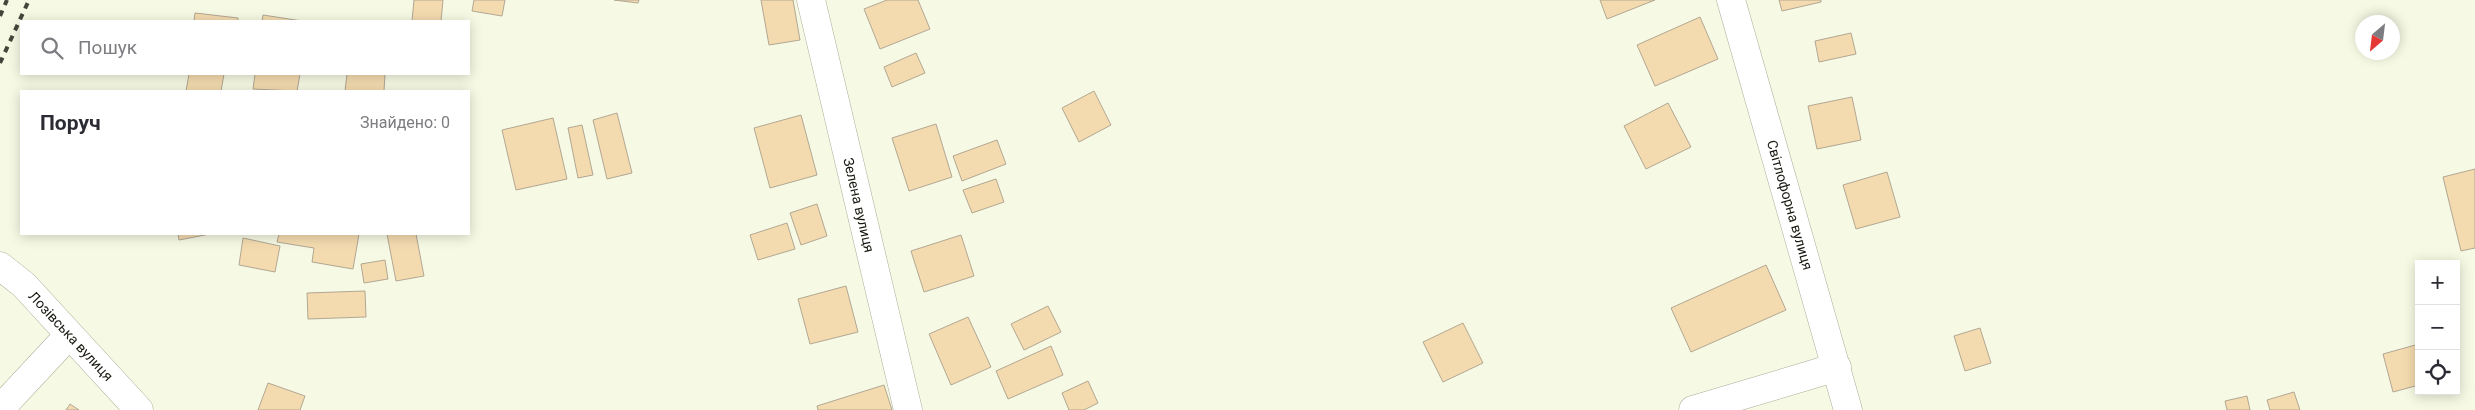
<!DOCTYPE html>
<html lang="uk">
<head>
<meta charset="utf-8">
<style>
  body { margin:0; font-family:Roboto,sans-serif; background:#f2f2f3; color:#2b2b33 }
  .controls { position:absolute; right:15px; bottom:15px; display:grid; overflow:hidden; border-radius:0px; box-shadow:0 2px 12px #0003 }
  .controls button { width:45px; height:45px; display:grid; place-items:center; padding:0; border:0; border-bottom:1px solid #e1e1e2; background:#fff; color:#2b2b33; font:25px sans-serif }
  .compass { position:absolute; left:2355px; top:15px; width:45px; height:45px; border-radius:50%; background:#fff; box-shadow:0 2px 12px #0003; rotate:208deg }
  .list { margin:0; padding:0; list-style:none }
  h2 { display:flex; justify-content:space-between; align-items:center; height:65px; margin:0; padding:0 20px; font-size:21px }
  h2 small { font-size:16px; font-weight:400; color:#7c7c81 }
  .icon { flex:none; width:28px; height:28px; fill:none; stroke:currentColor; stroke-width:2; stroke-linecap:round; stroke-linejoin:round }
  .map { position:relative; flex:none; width:2475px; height:410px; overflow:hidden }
  .search { position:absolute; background:#fff; box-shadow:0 2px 12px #0003; left:20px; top:20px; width:450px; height:55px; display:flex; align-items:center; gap:12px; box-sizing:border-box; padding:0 18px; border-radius:0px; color:#7c7c81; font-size:19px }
  .panel { position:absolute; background:#fff; box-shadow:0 2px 12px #0003; left:20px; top:90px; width:450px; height:145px; border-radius:0px }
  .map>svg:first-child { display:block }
  .building { fill:#f4dbaf; stroke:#b2a793 }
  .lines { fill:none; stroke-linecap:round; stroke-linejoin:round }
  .minor-casing { stroke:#aaad98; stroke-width:29 }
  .secondary-casing { stroke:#aaad98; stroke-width:29 }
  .minor { stroke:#fff; stroke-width:28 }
  .secondary { stroke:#fff; stroke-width:28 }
  .rail { stroke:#44453b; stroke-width:4; stroke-dasharray:6 6; stroke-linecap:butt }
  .labels { text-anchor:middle; stroke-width:4.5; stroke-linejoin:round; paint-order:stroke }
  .street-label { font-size:14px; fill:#181911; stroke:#fff }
</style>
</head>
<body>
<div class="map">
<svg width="2475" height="410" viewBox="0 0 2475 410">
  <rect width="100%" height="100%" fill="#f6f9e3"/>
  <g class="building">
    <path d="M414 0H443L441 21H412Z"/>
    <path d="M474 0H505L502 16 472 11Z"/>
    <path d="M614 0H639L638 3Z"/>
    <path d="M761 0H793L800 40 769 45Z"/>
    <path d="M887 0H918L930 29 880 49 864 9Z"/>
    <path d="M1600 0H1655L1607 19Z"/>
    <path d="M1779 0H1821V2L1782 11Z"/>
    <path d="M195 13 238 18V21H194Z"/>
    <path d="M263 15 302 21H262Z"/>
    <path d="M1700 17 1718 59 1655 86 1637 45Z"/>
    <path d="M1851 33 1856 54 1819 62 1815 41Z"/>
    <path d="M916 53 925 73 892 87 884 67Z"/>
    <path d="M189 74H224L221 91H186Z"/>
    <path d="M255 74H300L297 91 253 89Z"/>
    <path d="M347 74H385L384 91H345Z"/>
    <path d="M1094 91 1111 125 1079 142 1062 108Z"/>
    <path d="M1852 97 1861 140 1817 149 1808 106Z"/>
    <path d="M1668 103 1691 147 1646 169 1624 126Z"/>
    <path d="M617 113 632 173 607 179 593 120Z"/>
    <path d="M801 115 817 175 770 188 754 128Z"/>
    <path d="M553 118 567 179 516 190 502 130Z"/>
    <path d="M936 124 952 177 909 191 892 138Z"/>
    <path d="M582 125 593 175 578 178 568 128Z"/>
    <path d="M997 140 1006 164 962 181 953 156Z"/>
    <path d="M2475 169V248L2461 251 2443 177Z"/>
    <path d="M1887 172 1900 217 1856 229 1843 185Z"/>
    <path d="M996 179 1004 202 972 213 963 190Z"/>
    <path d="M817 204 827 236 801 245 790 213Z"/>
    <path d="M787 223 795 249 758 260 750 235Z"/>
    <path d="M178 234H210L179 240Z"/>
    <path d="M279 234H359L353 269 312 262 314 248 277 242Z"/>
    <path d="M387 234H416L424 276 396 281Z"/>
    <path d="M961 235 974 276 924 292 911 251Z"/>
    <path d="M243 238 280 246 275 272 239 265Z"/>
    <path d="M385 260 388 279 364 283 361 264Z"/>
    <path d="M1766 265 1786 310 1691 352 1671 308Z"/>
    <path d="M846 286 858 332 810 344 798 299Z"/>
    <path d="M365 291 366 317 308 319 307 293Z"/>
    <path d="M1048 306 1061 332 1024 350 1011 324Z"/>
    <path d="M968 317 991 367 951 385 929 334Z"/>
    <path d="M1463 323 1483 363 1443 382 1423 342Z"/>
    <path d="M1980 328 1991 363 1965 371 1954 336Z"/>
    <path d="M2419 344V385L2393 392 2383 354Z"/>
    <path d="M1051 346 1063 375 1008 399 996 371Z"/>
    <path d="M1088 381 1098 403 1084 410H1069L1062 393Z"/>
    <path d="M268 383 305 396 300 410H258Z"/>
    <path d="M884 385 892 410H818L817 406Z"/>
    <path d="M2294 392 2300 410H2270L2267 400Z"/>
    <path d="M2247 396 2250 410H2227L2225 401Z"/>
    <path d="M70 404 79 410H66Z"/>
  </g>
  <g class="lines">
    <defs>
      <g id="minor">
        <path d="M811 0 908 410"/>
        <path d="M1731 0 1848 410"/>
        <path d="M0 409 69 335"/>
        <path d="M1693 410 1837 367"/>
      </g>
      <path id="secondary" d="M0 266 24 285 139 410"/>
    </defs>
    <use href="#minor" class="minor-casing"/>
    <use href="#secondary" class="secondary-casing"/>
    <use href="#minor" class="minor"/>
    <use href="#secondary" class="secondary"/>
    <g class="rail">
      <path d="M0 16 7 0"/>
      <path d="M0 63 29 0"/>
    </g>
  </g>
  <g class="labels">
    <g class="street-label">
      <text transform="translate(859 205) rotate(77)" y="5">Зелена вулиця</text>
      <text transform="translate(1790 205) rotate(74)" y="5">Світлофорна вулиця</text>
      <text transform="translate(71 336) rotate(47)" y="5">Лозівська вулиця</text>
    </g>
  </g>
</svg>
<div class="controls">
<button>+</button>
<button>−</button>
<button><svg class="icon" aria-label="locate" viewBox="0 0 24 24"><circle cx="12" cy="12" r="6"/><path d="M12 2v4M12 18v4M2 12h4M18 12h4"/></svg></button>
</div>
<svg class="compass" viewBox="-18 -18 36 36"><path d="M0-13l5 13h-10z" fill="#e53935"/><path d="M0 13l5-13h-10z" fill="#7c7c81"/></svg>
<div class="search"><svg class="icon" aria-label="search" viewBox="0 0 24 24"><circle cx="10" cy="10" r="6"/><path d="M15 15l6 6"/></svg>Пошук</div>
<section class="panel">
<h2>Поруч<small>Знайдено: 0</small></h2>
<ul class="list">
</ul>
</section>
</div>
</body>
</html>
